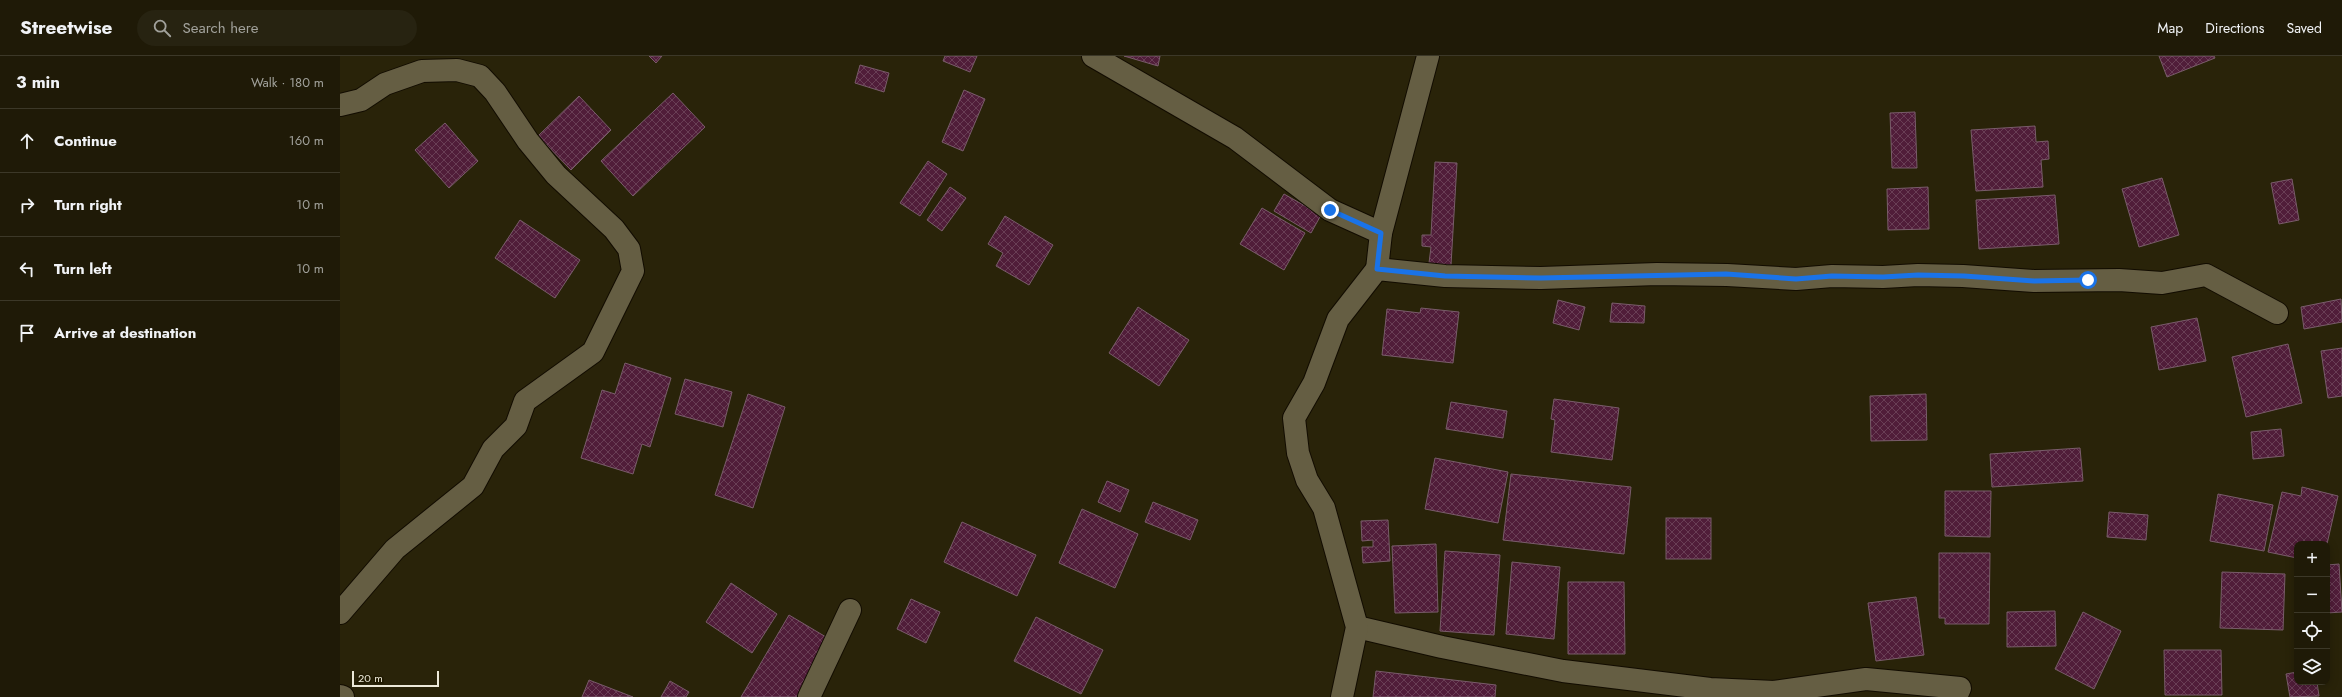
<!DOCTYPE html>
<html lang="en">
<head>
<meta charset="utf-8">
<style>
  body { margin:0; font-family:Jost,sans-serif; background:#272311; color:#f1f3f6 }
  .controls { position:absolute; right:12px; bottom:12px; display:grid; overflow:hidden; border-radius:8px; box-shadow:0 2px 10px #0003 }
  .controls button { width:36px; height:36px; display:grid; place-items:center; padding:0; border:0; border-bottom:1px solid #3c3828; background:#1f1a07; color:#f1f3f6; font:20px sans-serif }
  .scale { position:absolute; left:12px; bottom:10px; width:87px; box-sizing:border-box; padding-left:4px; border:2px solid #ece9d9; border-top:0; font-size:11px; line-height:14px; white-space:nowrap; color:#ece9d9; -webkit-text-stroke:3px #201a01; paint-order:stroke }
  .stop { position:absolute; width:12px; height:12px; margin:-9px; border:3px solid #1a73e8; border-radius:50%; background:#fff }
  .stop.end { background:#1a73e8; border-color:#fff; box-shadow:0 1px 4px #0008 }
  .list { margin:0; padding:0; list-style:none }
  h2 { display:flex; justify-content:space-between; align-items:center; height:52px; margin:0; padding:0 16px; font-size:17px }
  h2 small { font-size:13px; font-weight:400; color:#a1a19b }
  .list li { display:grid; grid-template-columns:26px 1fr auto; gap:12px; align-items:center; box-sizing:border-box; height:64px; padding:0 16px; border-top:1px solid #3c3828 }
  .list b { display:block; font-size:15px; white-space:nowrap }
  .list em { font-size:13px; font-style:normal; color:#a1a19b }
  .icon { flex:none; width:22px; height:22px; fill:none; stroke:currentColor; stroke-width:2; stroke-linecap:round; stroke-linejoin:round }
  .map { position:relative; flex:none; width:2002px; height:641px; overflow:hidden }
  header { display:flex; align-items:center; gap:24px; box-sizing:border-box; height:56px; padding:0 20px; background:#1f1a07; border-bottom:1px solid #3c3828 }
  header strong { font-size:19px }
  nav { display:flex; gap:22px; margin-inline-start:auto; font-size:14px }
  .search { width:280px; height:36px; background:#272311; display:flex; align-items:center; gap:10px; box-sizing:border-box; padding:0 14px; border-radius:22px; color:#a1a19b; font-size:15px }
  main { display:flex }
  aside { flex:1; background:#1f1a07 }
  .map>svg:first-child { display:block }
  .building { fill:url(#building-cross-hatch); stroke:#795c6a }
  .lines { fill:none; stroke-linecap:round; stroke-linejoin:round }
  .minor-casing { stroke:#120c00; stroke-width:24 }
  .minor { stroke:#655e43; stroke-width:22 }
  .route { stroke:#1a73e8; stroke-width:5 }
</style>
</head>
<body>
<header>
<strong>Streetwise</strong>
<div class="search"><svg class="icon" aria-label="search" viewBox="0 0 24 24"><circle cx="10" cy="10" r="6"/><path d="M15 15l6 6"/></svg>Search here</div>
<nav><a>Map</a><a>Directions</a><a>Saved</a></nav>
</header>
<main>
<aside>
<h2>3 min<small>Walk · 180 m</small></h2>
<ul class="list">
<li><svg class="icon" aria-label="ahead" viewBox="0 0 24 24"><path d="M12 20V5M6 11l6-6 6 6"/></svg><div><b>Continue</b></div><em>160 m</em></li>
<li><svg class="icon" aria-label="right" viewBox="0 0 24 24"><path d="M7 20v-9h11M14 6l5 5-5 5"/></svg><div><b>Turn right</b></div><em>10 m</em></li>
<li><svg class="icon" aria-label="left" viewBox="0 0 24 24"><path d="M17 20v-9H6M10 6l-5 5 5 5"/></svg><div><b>Turn left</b></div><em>10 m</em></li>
<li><svg class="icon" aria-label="arrive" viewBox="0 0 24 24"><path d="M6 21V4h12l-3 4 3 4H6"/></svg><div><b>Arrive at destination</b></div></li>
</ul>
</aside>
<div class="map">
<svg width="2002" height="641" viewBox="0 0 2002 641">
  <defs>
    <pattern id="building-cross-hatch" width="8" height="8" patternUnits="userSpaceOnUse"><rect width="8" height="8" fill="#501d39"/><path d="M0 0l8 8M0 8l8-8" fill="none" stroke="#693e55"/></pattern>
  </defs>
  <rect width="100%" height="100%" fill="#292309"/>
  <g class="building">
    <path d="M309 0H322L316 7Z"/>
    <path d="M605 0H637L630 16 603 5Z"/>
    <path d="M784 0H820L818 10Z"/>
    <path d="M1819 0H1874L1875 2 1827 21Z"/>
    <path d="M520 9 549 17 544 36 515 27Z"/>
    <path d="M624 34 645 43 623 95 602 86Z"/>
    <path d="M333 37 365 71 293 140 261 105Z"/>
    <path d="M239 40 271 74 231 114 198 80Z"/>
    <path d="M1575 56 1577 112H1552L1550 57Z"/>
    <path d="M105 67 138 105 109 132 75 94Z"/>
    <path d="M1695 70 1696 86 1708 85 1709 103 1701 104 1703 131 1636 135 1631 74Z"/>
    <path d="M588 105 607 118 580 160 560 147Z"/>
    <path d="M1095 106 1117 107 1111 209 1089 207 1091 191 1082 190V179H1091Z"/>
    <path d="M1822 122 1839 179 1799 191 1782 133Z"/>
    <path d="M1952 123 1959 164 1939 168 1931 127Z"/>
    <path d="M610 131 626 142 602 175 587 164Z"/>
    <path d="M1588 131 1589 173 1548 174 1547 133Z"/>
    <path d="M944 138 981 159 971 177 934 155Z"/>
    <path d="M1715 139 1719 188 1639 193 1636 144Z"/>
    <path d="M922 152 965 177 944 214 900 188Z"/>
    <path d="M665 160 713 189 689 229 656 210 663 197 648 188Z"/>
    <path d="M180 164 240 204 215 242 155 202Z"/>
    <path d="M2001 243 2002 266 1964 273 1961 251Z"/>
    <path d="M1218 244 1245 251 1239 274 1213 267Z"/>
    <path d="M1272 247 1305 250 1304 267 1270 266Z"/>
    <path d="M798 251 849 284 819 330 769 297Z"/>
    <path d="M1081 252 1119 256 1113 307 1042 299 1047 253 1080 257Z"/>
    <path d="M1857 262 1866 305 1819 314 1811 271Z"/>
    <path d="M1948 288 1962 347 1906 361 1892 301Z"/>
    <path d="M2002 292V340L1988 342 1981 295Z"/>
    <path d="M285 307 331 322 310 391 302 388 293 418 241 402 262 334 275 338Z"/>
    <path d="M345 323 392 336 383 371 335 358Z"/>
    <path d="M408 338 445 351 413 452 375 439Z"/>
    <path d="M1586 338 1587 384 1531 385 1530 340Z"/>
    <path d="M1214 343 1279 352 1272 404 1211 396 1215 364 1211 363Z"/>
    <path d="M1111 346 1167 355 1163 382 1106 373Z"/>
    <path d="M1941 373 1944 400 1913 403 1911 376Z"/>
    <path d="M1740 392 1743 425 1652 431 1650 398Z"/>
    <path d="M1095 402 1168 416 1158 467 1085 453Z"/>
    <path d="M1171 418 1291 431 1284 498 1163 484Z"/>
    <path d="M767 425 789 434 780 456 758 446Z"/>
    <path d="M1962 431 1998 440 1987 488H1957V502L1928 496 1942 436 1961 440Z"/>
    <path d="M1605 435H1651L1650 481 1605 480Z"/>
    <path d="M1878 438 1933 449 1924 495 1870 485Z"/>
    <path d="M813 446 858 464 850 484 805 466Z"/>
    <path d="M742 453 798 478 775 532 719 507Z"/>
    <path d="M1769 456 1808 459 1806 484 1767 481Z"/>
    <rect x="1326" y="462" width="45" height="41"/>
    <path d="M1048 464 1050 505 1023 507 1022 491H1033V484L1022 485 1021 465Z"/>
    <path d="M622 466 696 499 677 540 604 506Z"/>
    <path d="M1096 488 1098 556 1055 557 1052 490Z"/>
    <path d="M1105 495 1160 499 1154 579 1100 575Z"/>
    <path d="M1599 497H1650L1649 568H1605V562H1599Z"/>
    <path d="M1172 506 1220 511 1214 583 1166 578Z"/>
    <path d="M1999 508 2002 556 1987 557V509Z"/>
    <path d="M1882 516 1945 518 1943 574 1880 572Z"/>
    <path d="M1228 526H1284L1285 598H1228Z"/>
    <path d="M391 527 437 558 412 597 366 566Z"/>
    <path d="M1576 541 1584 599 1536 605 1528 547Z"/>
    <path d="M571 543 600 556 586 587 557 573Z"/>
    <path d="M1715 555 1716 590 1667 591V556Z"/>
    <path d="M1743 556 1781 575 1754 633 1715 613Z"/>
    <path d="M449 559 491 584 458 641H401Z"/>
    <path d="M696 561 763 594 741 638 674 605Z"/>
    <path d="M1824 594H1881L1882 639H1825Z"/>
    <path d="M1036 615 1156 629 1155 641H1033Z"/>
    <path d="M1957 616V626H1977L1979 640 1950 641 1946 618Z"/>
    <path d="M249 624 293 641H242Z"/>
    <path d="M330 625 349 636 346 641H321Z"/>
  </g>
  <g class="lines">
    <defs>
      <g id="minor">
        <path d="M753 0 895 82 990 154 1041 177 1037 213"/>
        <path d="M0 49 21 44 45 28 82 15 117 14 140 20 155 36 188 85 216 119 274 173 289 193 293 215 253 296 185 345 176 370 153 393 133 430 55 493 0 557"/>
        <path d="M1041 177 1088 0"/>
        <path d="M1017 571 1102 591 1223 615 1370 633 1434 636 1526 623 1620 632 1616 641"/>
        <path d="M0 640 3 641"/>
        <path d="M469 641 510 554"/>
        <path d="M1002 641 1017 571 984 452 967 424 958 397 954 362 974 327 998 263 1037 213 1105 220 1201 222 1317 218 1387 219 1456 223 1492 220 1543 221 1578 219 1623 220 1694 225 1779 224 1822 227 1866 219 1937 257"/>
      </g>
    </defs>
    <use href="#minor" class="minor-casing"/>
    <use href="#minor" class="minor"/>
  </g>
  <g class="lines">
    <path class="route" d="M990 154 1041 177 1037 213 1105 220 1201 222 1386 218 1456 223 1492 220 1543 221 1578 219 1624 220 1694 225 1748 224"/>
  </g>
</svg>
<div class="controls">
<button>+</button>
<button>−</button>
<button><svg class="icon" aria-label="locate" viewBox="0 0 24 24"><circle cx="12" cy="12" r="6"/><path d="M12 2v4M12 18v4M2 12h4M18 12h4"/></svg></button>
<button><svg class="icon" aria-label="layers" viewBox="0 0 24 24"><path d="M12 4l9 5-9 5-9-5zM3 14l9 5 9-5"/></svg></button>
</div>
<div class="scale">20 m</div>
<div class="stop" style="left:1748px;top:224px"></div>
<div class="stop end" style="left:990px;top:154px"></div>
</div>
</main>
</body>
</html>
